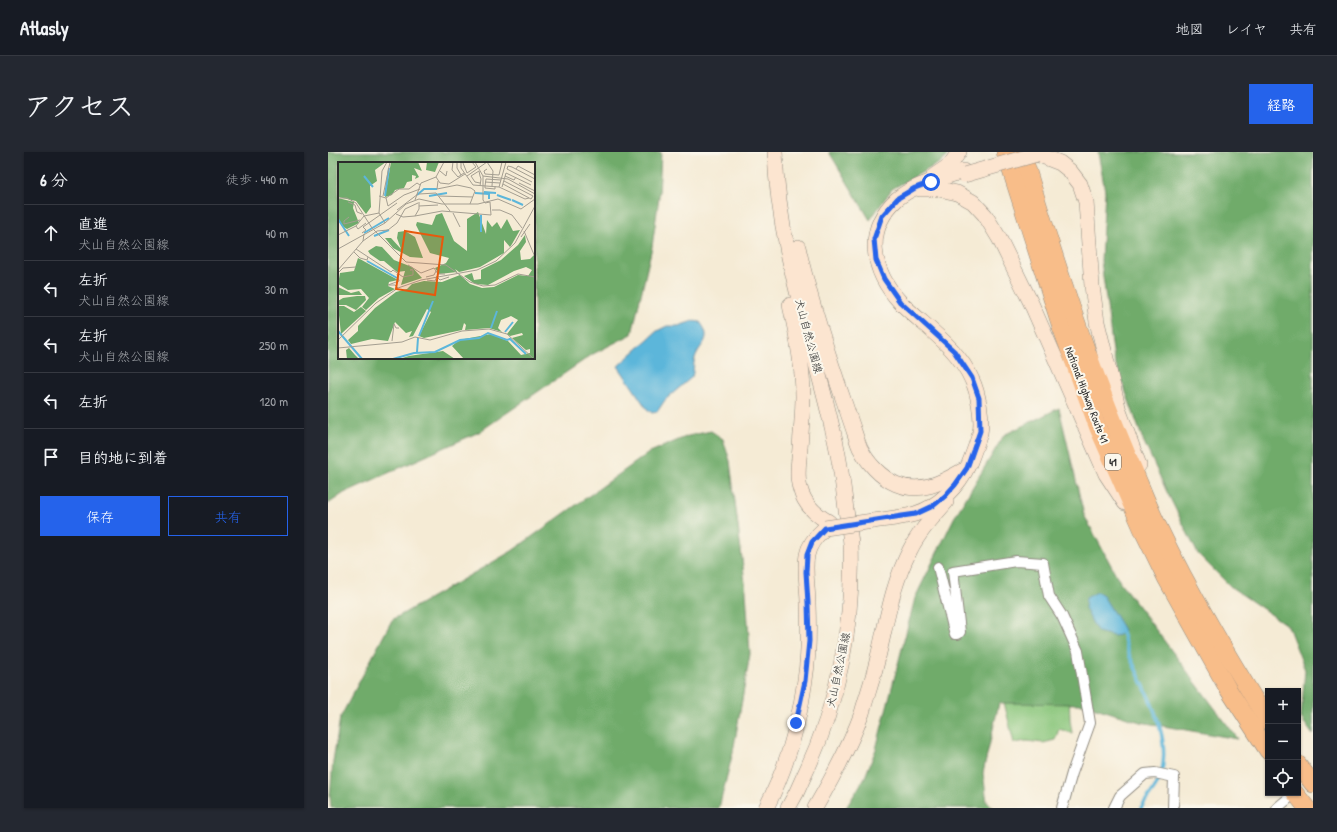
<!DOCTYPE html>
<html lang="ja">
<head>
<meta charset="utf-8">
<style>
  body { margin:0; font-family:"Patrick Hand","Klee One",sans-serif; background:#242831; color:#f1f3f6 }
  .controls { position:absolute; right:12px; bottom:12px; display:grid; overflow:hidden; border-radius:0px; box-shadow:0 1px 3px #0004 }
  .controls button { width:36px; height:36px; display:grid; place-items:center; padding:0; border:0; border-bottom:1px solid #363941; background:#171b24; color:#f1f3f6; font:20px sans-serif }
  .stop { position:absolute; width:12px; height:12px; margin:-9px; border:3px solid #2563eb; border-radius:50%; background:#fff }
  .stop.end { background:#2563eb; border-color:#fff; box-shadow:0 1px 4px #0008 }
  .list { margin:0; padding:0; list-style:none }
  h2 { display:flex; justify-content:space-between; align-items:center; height:52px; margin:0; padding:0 16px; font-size:17px }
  h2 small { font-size:13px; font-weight:400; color:#9ea1a6 }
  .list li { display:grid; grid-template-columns:26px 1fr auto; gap:12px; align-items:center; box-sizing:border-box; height:56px; padding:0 16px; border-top:1px solid #363941 }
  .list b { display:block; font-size:15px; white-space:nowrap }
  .list p { margin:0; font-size:13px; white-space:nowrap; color:#9ea1a6 }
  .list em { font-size:13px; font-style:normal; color:#9ea1a6 }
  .actions { display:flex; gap:8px; padding:12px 16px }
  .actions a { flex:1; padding:9px 0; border:1px solid #2563eb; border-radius:0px; text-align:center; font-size:14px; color:#2563eb }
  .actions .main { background:#2563eb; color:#fff }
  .icon { flex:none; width:22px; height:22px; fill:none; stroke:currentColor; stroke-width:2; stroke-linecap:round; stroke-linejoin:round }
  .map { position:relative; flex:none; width:985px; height:656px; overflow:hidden; border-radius:0px }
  header { display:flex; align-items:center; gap:24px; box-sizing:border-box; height:56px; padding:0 20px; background:#171b24; border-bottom:1px solid #363941 }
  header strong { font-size:19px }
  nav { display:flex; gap:22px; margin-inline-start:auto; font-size:14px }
  .intro { display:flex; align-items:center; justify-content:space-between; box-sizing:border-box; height:96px; padding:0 24px }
  h1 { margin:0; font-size:28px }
  .button { padding:10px 18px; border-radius:0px; background:#2563eb; color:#fff; font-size:14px; font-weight:700 }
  main { display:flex; gap:24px; padding:0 24px }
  aside { flex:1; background:#171b24; border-radius:0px; box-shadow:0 1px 3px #0004 }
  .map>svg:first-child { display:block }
  .green { fill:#8ac67b; stroke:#5a7853 }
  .forest { fill:#6fab6b; stroke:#4d6b4b; fill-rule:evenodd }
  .water { fill:#5cb6da; stroke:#447082 }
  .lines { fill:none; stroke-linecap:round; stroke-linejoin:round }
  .stream { stroke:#5cb6da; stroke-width:3.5 }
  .minor-casing { stroke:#908b80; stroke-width:12 }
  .secondary-casing { stroke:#908b80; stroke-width:16 }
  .trunk-casing { stroke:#908b80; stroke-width:18 }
  .minor { stroke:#fff; stroke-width:10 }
  .secondary { stroke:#fce5d0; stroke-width:15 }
  .trunk { stroke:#f8bd89; stroke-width:17 }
  .secondary-bridge-casing { stroke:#908b80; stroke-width:16; stroke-linecap:butt }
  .secondary-bridge { stroke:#fce5d0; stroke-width:15 }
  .route { stroke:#2563eb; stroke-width:5 }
  .labels { text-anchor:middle; stroke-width:4; stroke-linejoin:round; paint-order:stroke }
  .shield { fill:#fbf7ec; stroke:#696865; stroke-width:1 }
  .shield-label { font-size:10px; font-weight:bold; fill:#2b2b2b }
  .street-label { font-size:11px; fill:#2b2b2b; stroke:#fbf7ec }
  .inset-river { fill:none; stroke:#5cb6da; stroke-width:2 }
  .inset-road { fill:none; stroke:#a49e91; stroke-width:1 }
  .view { fill:#e8590c; fill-opacity:0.15; stroke:#e8590c; stroke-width:2 }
  .inset-edge { fill:none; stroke:#2b2b2b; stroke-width:2 }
</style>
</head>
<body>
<header>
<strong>Atlasly</strong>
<nav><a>地図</a><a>レイヤ</a><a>共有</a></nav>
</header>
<div class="intro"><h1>アクセス</h1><a class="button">経路</a></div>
<main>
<aside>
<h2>6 分<small>徒歩 · 440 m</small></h2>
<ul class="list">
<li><svg class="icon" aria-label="ahead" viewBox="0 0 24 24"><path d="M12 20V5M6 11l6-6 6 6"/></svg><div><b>直進</b><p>犬山自然公園線</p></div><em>40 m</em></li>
<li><svg class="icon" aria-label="left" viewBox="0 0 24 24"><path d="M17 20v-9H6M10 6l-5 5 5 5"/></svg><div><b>左折</b><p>犬山自然公園線</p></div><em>30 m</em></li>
<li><svg class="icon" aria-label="left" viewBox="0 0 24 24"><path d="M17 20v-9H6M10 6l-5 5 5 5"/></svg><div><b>左折</b><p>犬山自然公園線</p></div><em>250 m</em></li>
<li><svg class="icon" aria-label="left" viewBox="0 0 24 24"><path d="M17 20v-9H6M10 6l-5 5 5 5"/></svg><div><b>左折</b></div><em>120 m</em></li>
<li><svg class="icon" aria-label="arrive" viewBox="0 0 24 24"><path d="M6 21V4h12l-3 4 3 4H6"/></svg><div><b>目的地に到着</b></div></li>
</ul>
<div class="actions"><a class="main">保存</a><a>共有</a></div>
</aside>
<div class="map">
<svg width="985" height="656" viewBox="0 0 985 656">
  <rect width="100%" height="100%" fill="#fbf7ec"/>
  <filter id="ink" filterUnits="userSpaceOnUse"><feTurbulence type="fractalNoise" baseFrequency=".025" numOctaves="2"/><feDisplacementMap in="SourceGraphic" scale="8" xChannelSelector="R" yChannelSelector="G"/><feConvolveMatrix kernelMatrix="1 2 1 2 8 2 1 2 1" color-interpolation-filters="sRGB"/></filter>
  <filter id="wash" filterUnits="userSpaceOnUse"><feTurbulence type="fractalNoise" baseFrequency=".012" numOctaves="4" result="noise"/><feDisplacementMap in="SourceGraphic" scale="16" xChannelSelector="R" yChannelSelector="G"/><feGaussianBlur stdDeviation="0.9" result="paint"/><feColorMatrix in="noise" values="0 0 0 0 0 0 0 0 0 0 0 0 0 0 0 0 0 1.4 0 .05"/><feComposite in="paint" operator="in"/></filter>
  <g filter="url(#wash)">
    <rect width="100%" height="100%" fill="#f5ebd5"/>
    <path class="green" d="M741 540 742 568 744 581 731 577 727 588 715 591 699 589 686 591 674 542Z"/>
    <g class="forest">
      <path d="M0 0H333L331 45 324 95 304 182 265 202 151 280 16 341 0 352ZM11 11H206V206H11Z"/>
      <path d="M501 0H621L615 9 564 37 542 68Z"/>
      <path d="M770 0H985V583L973 566 977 518 960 474 903 435 870 402 839 340 815 288 786 207 773 109 777 39Z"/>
      <path d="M731 256 756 363 792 430 910 587 812 570 755 552 671 551 655 621 659 650 665 656H518L537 625 548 597 587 446 626 366 676 283Z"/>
      <path d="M383 279 395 287 402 309 418 439 422 502 405 600 391 656H3L2 644 5 609 12 566 64 468 184 399 322 300 360 284Z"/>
    </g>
    <g class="water">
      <path d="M365 169 372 170C386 188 372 191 367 206 365 212 366 219 364 225L337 248 329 260 324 261 319 257 290 214 329 179 339 174H350Z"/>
      <path d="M769 440 774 442 795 476 796 479 791 483 786 484 770 480 766 474 757 456 758 446Z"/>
    </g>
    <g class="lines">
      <path class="stream" d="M794 481C797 489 799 498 803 507 819 542 848 590 830 630 826 639 818 647 813 656"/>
    </g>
  </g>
  <g filter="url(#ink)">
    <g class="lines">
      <defs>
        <g id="minor">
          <path d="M610 415 625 475 627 482H630L632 480 625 419 688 409 715 411 721 444 734 464 750 499 762 571 744 621 734 656"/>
          <path d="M786 656 792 644 817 622 827 621 846 625 845 656"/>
          <path d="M949 656 967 641"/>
        </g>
        <g id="secondary">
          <path d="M447 0C450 94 483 184 504 275 511 302 515 331 518 358 520 370 522 381 523 392 526 472 510 554 475 626 471 636 466 646 460 656"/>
          <path d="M709 2 732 11 742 19 752 32 758 50 764 134 769 170 791 259 811 313"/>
          <path d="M606 24 622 13 631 0"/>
          <path d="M592 37H611L629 41 645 50 657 63 671 86 703 151 778 322 797 351"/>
          <path d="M470 95C480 141 495 187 510 232 515 247 520 261 525 276 527 282 529 289 532 296 539 310 552 325 568 332 592 342 613 331 634 319"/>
          <path d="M462 153C469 183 475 213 475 244 475 261 473 279 472 296 471 309 468 324 472 336 476 352 486 362 501 370"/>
          <path d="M545 369C559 367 573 366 587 362 610 355 631 334 641 312 645 302 649 291 652 281 655 267 650 240 644 228 630 195 597 175 573 151 544 120 535 78 569 47 585 33 615 26 635 19"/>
          <path d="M438 656C458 617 471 572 477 528 481 503 481 477 480 452 480 436 476 419 479 403 481 392 489 383 497 376"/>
          <path d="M487 656C505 625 522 594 534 561 539 543 546 524 550 505 559 468 564 433 582 398 591 380 605 365 618 350"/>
        </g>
        <g id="trunk">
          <path d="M677 0 733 175 770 276 816 381 838 426 900 537 940 599"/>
          <path d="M694 0C727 109 762 217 807 321 815 340 822 358 831 376 863 443 901 506 940 569"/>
          <path d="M970 612 985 632"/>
          <path d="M967 641 979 656"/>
        </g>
      </defs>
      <use href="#minor" class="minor-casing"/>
      <use href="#secondary" class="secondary-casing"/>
      <use href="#trunk" class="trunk-casing"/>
      <use href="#minor" class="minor"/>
      <use href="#secondary" class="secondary"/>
      <use href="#trunk" class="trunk"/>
      <defs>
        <g id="secondary-bridge">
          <path d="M636 23 709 2"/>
          <path d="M497 376 545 369"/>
        </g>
      </defs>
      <use href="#secondary-bridge" class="secondary-bridge-casing"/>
      <use href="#secondary-bridge" class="secondary-bridge"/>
    </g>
  </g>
  <g class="lines" filter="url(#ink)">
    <path class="route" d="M468 571 477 529 481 489 480 451 478 420 479 403 484 390 497 376 574 364 588 362 605 354 617 344 627 333 639 316 652 279 651 246 644 226 626 199 572 150 556 127 548 108 546 87 554 64 570 46 587 36 603 30"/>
  </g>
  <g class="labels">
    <rect class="shield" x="777" y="302" width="16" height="16" rx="3"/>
    <g class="shield-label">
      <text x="785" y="314">41</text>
    </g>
    <g class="street-label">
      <text transform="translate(481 184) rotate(75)" y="4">犬山自然公園線</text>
      <text transform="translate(759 243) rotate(69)" y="4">National Highway Route 41</text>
      <text transform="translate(510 518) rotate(-78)" y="4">犬山自然公園線</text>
    </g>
  </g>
  <g transform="translate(10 10)">
    <rect width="197" height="197" fill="#f5ebd5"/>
    <path d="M0 0H48L37 8 39 19 32 24 33 45 28 52 18 39 0 35ZM53 0H80L84 9 76 6 81 15 77 17 78 14 74 13V19L69 20 66 26 57 28 54 33 47 35ZM89 0H101L97 10 88 8ZM0 36 16 40 15 46 21 61 9 67 4 64 0 57ZM140 50 148 72 149 58 154 65 159 60 163 67 169 57 175 69 182 68 174 82 172 85 166 78V91L142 105 121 110 117 107 119 110 101 112 97 106 108 101 111 96 92 91 78 63 79 60 94 63 98 53 104 51 116 79 129 89V57ZM60 70 67 69 77 75 85 96 72 95 55 86 47 76H53L63 87 59 76ZM187 73 188 80 182 89 183 98 192 97 197 92V197H126L114 184 121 178 153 172 170 179 183 193 192 191V187L188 188 174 176 185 173 184 171 172 174 169 172 180 158 173 154 163 158 160 166 164 170 151 166 127 168 128 163 126 161 124 168 86 176 81 174 93 150 89 147 75 174 71 175 74 169 68 171 57 160 50 179 34 177 13 182 10 178 20 169V164L37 146 58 130 69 127 74 122 86 119 104 120 122 113 132 122 144 126 156 125 180 113 190 114 194 108 188 105 176 109 150 123 137 122 126 114 134 111 136 118 143 117V108L163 98 180 83ZM38 84 44 85 56 98 74 105 84 116 63 123 67 109 59 110 46 99H42L32 92 30 89ZM20 96 60 118 51 120 50 124 57 127 41 136 28 148 24 145 31 136 23 127 10 128 0 122 2 111 16 109ZM0 125 13 131 21 129 24 133H1ZM19 134H27L28 138 18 148 8 143H0V139L5 136ZM0 144H6L16 150 23 145 28 149 3 172ZM11 186 17 193 21 197H9L8 188ZM105 189 117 197H61L71 194Z" fill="#6fab6b"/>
    <path class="inset-river" d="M26 14 35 25M146 30 158 31M137 31 151 32V37M79 33 86 27H99M159 33 173 38M47 34 51 6M91 34 109 31M174 38 185 43M0 57 11 74M143 70V53M26 71 51 56M36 74 51 68M29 99 59 116M153 166 159 149M0 169 24 197M167 170 175 160M81 174 95 139M79 190 80 176M55 197 76 191 97 190 122 178 141 176 150 171 169 178 172 177 188 192"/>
    <path class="inset-road" d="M115 0 114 8 120 15 126 11M119 0V6L123 13M123 0V6L135 23 161 25 187 37 191 36M137 0 145 14M149 0 155 9 154 24M125 1 129 11 138 5 134 0M149 7 146 9 147 12 161 13 164 0M169 7 170 4 174 5 197 17M169 7 194 20M178 7 180 4 197 13M102 9 108 14 109 9M129 14 149 0M167 14 176 18 178 15M98 15 102 21 111 22 127 12M100 19 99 27 119 23 133 26 137 29 132 42M166 19 195 34M147 20 162 21M181 21 197 29M165 22 193 37 195 34M142 24 143 17 142 14 141 9 133 14 137 20 142 21M147 24 148 17 163 18M147 24V26L157 27V24M161 25 168 0M164 25 168 11 193 23M81 32 98 31 112 49M41 34 48 36 61 27H71L79 21 82 23M45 34 52 0M101 34 135 35M0 36H9L18 41 34 66 68 100 108 103 132 120 145 124 157 123 180 112 197 115M48 36 50 44 66 33 82 27M77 38 83 21 98 15 106 0M10 40 17 43 19 50 24 52M81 44 100 43M183 47 197 37M59 48 80 32M154 48H162L174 53 184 66M115 51 122 65M58 52 65 55 77 54 104 49 153 53 152 40 147 41 145 38V14L170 17 197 32M77 54 81 47V40M11 55 6 59V62L22 58M47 61 41 51 44 9 49 0M18 64 20 67 28 61M186 69 197 95M24 71 28 68 25 65 59 41M0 73 18 64 26 54 41 51M183 75 192 62M25 79 39 69 50 68 59 61 67 47 80 41M0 87 47 61 68 42 81 37 104 42H140L160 37 183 47M18 87 53 110 55 108 65 115 75 113V108H72L75 107M16 90 22 96 29 98 30 95M70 103 83 111 96 106 100 112H107M0 108 25 79 26 72M0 111 5 106 18 105M59 112 61 119 50 123H57L60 126M88 115 96 113 98 109M99 115 102 118 111 115M89 118 97 119 99 114M0 178 38 141 60 126 83 118 139 108 158 99 177 81 197 44M54 179 56 162 58 166H61M0 186 64 180 77 175 92 178 124 169 151 167 169 172 196 197"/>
    <path class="view" d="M67 69 105 75 97 133 58 127Z"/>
    <rect width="197" height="197" class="inset-edge"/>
  </g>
</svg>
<div class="controls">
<button>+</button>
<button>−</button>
<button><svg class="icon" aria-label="locate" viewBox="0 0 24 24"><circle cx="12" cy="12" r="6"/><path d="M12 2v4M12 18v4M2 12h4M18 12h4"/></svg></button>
</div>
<div class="stop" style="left:603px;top:30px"></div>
<div class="stop end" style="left:468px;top:571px"></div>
</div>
</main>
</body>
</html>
